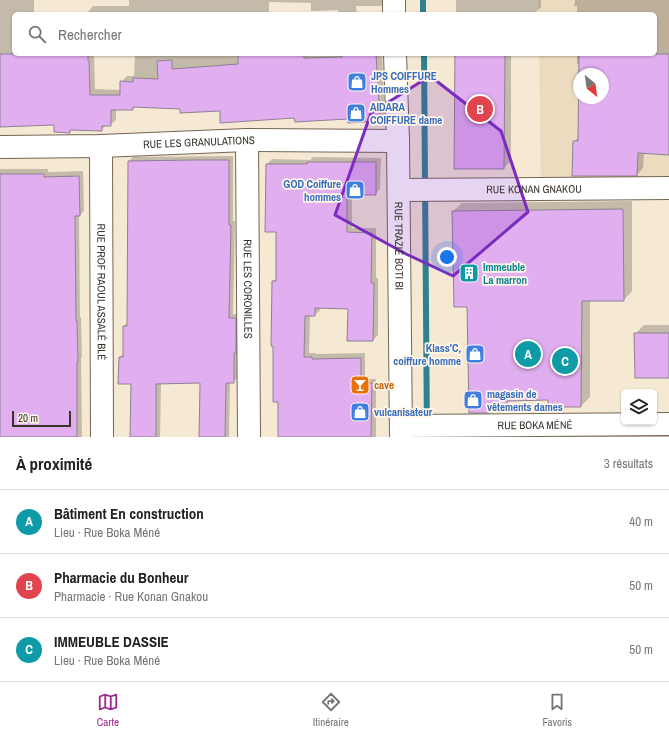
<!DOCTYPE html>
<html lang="fr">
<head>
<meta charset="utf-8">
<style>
  body { margin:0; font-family:"Archivo Narrow",sans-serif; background:#f6f6f6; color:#222 }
  .controls { position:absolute; right:12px; bottom:12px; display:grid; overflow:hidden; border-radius:6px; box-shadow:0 1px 3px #0004 }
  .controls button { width:36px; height:36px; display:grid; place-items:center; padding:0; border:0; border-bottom:1px solid #e0e0e0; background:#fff; color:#222; font:20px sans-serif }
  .compass { position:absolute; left:573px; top:68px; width:36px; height:36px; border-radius:50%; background:#fff; box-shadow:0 1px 3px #0004; rotate:151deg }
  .scale { position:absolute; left:12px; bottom:10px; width:59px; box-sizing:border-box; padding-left:4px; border:2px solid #39332c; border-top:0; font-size:11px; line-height:14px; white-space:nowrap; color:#39332c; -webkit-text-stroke:3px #fff7ea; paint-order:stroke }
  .you { position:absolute; left:447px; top:257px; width:14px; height:14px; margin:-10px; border:3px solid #fff; border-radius:50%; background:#1a73e8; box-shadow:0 0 0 6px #1a73e833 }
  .badge { display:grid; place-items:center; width:26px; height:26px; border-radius:50%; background:#9b2b8a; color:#fff; font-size:13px; font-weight:700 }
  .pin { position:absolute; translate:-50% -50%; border:2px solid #fff; box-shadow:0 1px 4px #0006 }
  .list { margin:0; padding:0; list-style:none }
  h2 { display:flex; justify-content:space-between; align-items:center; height:52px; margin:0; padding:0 16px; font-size:17px }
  h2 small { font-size:13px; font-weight:400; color:#767676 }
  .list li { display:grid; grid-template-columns:26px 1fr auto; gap:12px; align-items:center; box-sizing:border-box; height:64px; padding:0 16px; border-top:1px solid #e0e0e0 }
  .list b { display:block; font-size:15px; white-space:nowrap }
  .list p { margin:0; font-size:13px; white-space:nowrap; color:#767676 }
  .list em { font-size:13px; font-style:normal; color:#767676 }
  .icon { flex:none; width:22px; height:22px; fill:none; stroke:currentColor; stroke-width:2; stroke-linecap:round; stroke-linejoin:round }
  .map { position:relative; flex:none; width:669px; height:437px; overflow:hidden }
  .search { position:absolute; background:#fff; box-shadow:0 1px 3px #0004; left:12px; right:12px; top:12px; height:44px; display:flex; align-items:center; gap:10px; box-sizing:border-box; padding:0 14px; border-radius:6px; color:#767676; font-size:15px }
  .sheet { height:244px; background:#fff }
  nav { display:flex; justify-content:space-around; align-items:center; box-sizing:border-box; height:56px; border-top:1px solid #e0e0e0; background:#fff; font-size:11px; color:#767676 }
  nav a { display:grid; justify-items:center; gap:2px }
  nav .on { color:#9b2b8a }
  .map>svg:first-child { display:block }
  .built { fill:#eddbc0; fill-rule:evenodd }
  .shadow { fill:#0003 }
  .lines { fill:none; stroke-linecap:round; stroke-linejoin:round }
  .stream { stroke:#2e818f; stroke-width:6 }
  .building { fill:#e1aef0; stroke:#8e8193; fill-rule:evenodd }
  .minor-casing { stroke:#726654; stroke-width:24 }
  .major-casing { stroke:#726654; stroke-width:24 }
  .minor { stroke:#fff; stroke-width:22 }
  .major { stroke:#fff; stroke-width:22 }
  .marked { fill:#7b2cbf; fill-opacity:0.2; stroke:#7b2cbf; stroke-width:3; stroke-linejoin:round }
  .labels { text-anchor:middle; stroke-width:3.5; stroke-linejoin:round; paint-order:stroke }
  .shop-label { font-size:11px; font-weight:bold; fill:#366cbe; stroke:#fff7ea; text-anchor:start }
  .street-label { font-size:11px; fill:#39332c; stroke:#fff7ea }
  .culture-label { font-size:11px; font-weight:bold; fill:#0d838f; stroke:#fff7ea; text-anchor:start }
  .food-label { font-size:11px; font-weight:bold; fill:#c56008; stroke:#fff7ea; text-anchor:start }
</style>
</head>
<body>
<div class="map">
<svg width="669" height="437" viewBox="0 0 669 437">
  <rect width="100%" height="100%" fill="#f6e9d4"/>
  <path class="built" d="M538 0H669V183L541 186 539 54H655V14H538ZM579 74H603V98H579Z"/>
  <g class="shadow">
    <path d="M0 0H34V14H14V54H94L95 89 121 90V82L127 76H134L135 54H382L385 114 379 120 295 117 221 110 135 106 133 109H116V120L110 125H106L101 130 72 129 70 132 56 124 0 126Z"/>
    <path d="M129 0H387L381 6H356L357 14H338V10L311 11V3L269 2V14H88V12L93 6H129Z"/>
    <path d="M456 0H541V7L534 14H456Z"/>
    <path d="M575 0H669V154L644 152 643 168 637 175 574 142 579 136V98H603V74H580V64H577V54H655V14H577V6H574Z"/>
    <path d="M456 54H511V161L504 168H455Z"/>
    <path d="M233 156V221H235L233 314H240L238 378 233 382H230L229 437H200L201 382 161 383 160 437H131L132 383 120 357 124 353V326L128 322 129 161 133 157Z"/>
    <path d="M313 157 381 158 380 189 375 194H352V228H376V278H378V335L373 340 349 308H320V310L315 315H310L309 353H316V354L365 353V379H376V437H279V401L273 281 277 278V231L267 164 272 159 310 160Z"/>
    <path d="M0 169H48V172L83 171 84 211 79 216 80 317H81L82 357 81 358 82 437H0Z"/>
    <path d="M632 201V291L624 300H590V397L581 406 549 399 511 400 506 404H498L490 412 468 306 453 211 462 203Z"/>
    <path d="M644 325H669V377L635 334Z"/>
    <path d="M669 431V437H547L582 435Z"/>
    <path d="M462 432H497V437H457Z"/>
  </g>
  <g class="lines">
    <g class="stream">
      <path d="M423 0V14"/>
      <path d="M424 54 427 437"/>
    </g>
  </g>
  <g class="building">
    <path d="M0 54H88V61H89L90 95H120V81L133 82V78L158 79 157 61 172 60V69L238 64V54H304V58L342 57V54H376L380 121 348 123V119L295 122 294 118 220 123V111L180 113V109L133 107V110H111V126H102V131L70 130V133L54 132V125L0 127Z"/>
    <path d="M455 54H505L504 169H454Z"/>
    <path d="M579 54H669V155L638 153 637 176H572L573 141H578ZM579 74H603V98H579Z"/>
    <path d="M193 160H229V225H231L229 318H236V353H234V383H226L225 437H199L200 383 156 384V437H130L131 384H118L119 357H123V326H127L128 161Z"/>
    <path d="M307 162H376V195H347V232L372 233 371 283H374L373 341H347L348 309 315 308V316H305L304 357H312V359L361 358V383H372L371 437H278V402H273V346H271L272 281H276V232H265L266 164H307Z"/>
    <path d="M0 174H44V177L79 176 80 216H75L76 321H77L78 362H77V437H0Z"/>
    <path d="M623 209 624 301H582L581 407H548V400L507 401V405H491V413H469L467 307H454L452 211Z"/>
    <path d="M634 333H669V378H635Z"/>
  </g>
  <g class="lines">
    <defs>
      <g id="minor">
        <path id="s1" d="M247 140 249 437"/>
        <path id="s2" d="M101 146 102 437"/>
        <path id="s3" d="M0 147 101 146 247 140 398 141"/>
        <path id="s4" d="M399 190 669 188"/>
        <path id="s5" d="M401 426 669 424"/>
      </g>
      <g id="major">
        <path d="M394 0V14"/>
        <path id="s6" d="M395 54 398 141 401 437"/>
      </g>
    </defs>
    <use href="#minor" class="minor-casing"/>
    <use href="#major" class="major-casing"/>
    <use href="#minor" class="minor"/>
    <use href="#major" class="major"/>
  </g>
  <path class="marked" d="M430 76 501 131 528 212 453 276 406 254 335 215 371 113Z"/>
  <defs>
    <symbol id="shop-square" viewBox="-11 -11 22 22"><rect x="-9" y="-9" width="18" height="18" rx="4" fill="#3f7fe0" stroke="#fff7ea"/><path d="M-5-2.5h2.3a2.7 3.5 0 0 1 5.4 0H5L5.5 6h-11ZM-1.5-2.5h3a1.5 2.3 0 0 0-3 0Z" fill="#fff"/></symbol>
    <symbol id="building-square" viewBox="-11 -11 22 22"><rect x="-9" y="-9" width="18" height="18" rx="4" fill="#0f9aa8" stroke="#fff7ea"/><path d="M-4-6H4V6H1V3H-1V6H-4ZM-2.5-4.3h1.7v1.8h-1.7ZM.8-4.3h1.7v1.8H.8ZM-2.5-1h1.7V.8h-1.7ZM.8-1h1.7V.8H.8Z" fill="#fff"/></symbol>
    <symbol id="bar-square" viewBox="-11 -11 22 22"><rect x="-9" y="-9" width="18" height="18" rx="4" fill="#e8710a" stroke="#fff7ea"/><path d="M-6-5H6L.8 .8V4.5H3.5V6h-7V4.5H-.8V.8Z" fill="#fff"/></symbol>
  </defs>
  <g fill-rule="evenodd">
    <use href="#shop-square" x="346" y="71" width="22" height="22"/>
    <use href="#shop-square" x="345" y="102" width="22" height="22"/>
    <use href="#shop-square" x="344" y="179" width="22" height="22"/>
    <use href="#building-square" x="458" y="262" width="22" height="22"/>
    <use href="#shop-square" x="464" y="343" width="22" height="22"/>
    <use href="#bar-square" x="349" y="374" width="22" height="22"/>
    <use href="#shop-square" x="462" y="389" width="22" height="22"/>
    <use href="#shop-square" x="349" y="401" width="22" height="22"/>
  </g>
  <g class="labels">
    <g class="shop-label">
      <text x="371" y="80">JPS COIFFURE<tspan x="371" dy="13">Hommes</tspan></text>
      <text x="370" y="111">AIDARA<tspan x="370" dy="13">COIFFURE dame</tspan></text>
      <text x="341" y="188" text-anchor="end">GOD Coiffure<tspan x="341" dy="13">hommes</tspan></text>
      <text x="461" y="352" text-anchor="end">Klass'C,<tspan x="461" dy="13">coiffure homme</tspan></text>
      <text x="487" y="398">magasin de<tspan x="487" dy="13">vêtements dames</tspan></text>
      <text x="374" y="416">vulcanisateur</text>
    </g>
    <g class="street-label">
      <text dy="4" stroke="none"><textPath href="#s3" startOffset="199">RUE LES GRANULATIONS</textPath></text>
      <text dy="4" stroke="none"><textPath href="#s4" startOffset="135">RUE KONAN GNAKOU</textPath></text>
      <text dy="4" stroke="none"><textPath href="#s6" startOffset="192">RUE TRAZIÉ BOTI BI</textPath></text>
      <text dy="4" stroke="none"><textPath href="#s1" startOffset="149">RUE LES CORONILLES</textPath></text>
      <text dy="4" stroke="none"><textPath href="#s2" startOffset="146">RUE PROF RAOUL ASSALÉ BLÉ</textPath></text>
      <text dy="4" stroke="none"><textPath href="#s5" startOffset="134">RUE BOKA MÉNÉ</textPath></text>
    </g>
    <g class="culture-label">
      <text x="483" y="271">Immeuble<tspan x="483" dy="13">La marron</tspan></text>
    </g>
    <g class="food-label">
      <text x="374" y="389">cave</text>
    </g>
  </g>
</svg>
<div class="controls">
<button><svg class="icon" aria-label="layers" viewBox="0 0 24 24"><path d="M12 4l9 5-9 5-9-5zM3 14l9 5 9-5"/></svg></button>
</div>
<svg class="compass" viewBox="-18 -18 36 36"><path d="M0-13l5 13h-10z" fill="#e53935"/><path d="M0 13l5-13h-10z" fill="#767676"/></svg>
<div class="scale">20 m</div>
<div class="you"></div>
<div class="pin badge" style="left:528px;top:354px;background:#0f9aa8">A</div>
<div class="pin badge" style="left:480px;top:109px;background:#e0444e">B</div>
<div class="pin badge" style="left:565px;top:361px;background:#0f9aa8">C</div>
<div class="search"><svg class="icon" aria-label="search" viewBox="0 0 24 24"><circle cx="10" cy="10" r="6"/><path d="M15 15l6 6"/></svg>Rechercher</div>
</div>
<section class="sheet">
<h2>À proximité<small>3 résultats</small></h2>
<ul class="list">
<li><span class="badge" style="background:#0f9aa8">A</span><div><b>Bâtiment En construction</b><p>Lieu · Rue Boka Méné</p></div><em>40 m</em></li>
<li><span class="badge" style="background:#e0444e">B</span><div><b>Pharmacie du Bonheur</b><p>Pharmacie · Rue Konan Gnakou</p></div><em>50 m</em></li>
<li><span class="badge" style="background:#0f9aa8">C</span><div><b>IMMEUBLE DASSIE</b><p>Lieu · Rue Boka Méné</p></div><em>50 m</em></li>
</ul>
</section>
<nav>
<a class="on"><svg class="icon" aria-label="map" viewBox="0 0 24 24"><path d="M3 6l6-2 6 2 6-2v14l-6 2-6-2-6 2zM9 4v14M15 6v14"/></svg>Carte</a>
<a><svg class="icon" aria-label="directions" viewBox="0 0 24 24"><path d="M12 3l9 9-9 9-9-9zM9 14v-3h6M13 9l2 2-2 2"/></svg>Itinéraire</a>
<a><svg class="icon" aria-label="saved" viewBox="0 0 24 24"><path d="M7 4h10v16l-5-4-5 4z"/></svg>Favoris</a>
</nav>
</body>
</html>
